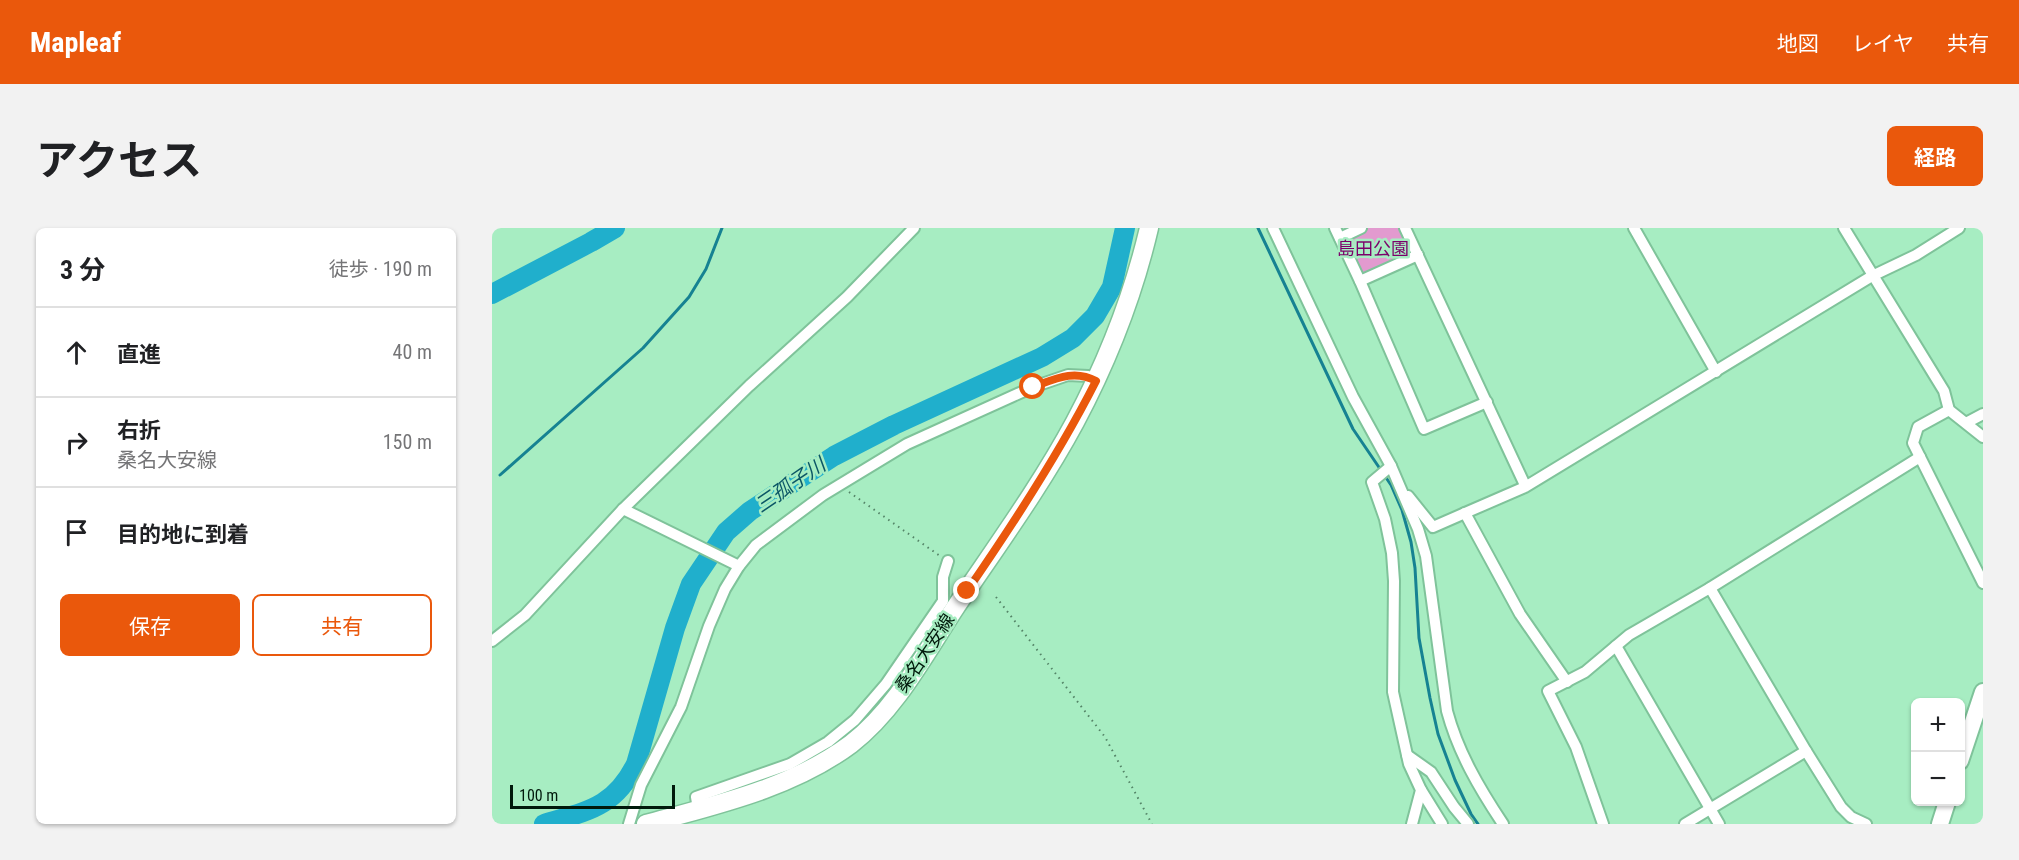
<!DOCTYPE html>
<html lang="ja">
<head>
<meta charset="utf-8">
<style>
  body { margin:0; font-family:"Roboto Condensed","Noto Sans JP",sans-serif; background:#f2f2f2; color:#202124 }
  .controls { position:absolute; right:18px; bottom:18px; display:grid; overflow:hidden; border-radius:9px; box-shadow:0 2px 4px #0004 }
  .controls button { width:54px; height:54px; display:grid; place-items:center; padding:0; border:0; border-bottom:2px solid #e0e0e0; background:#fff; color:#202124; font:30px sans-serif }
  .scale { position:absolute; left:18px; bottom:15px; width:165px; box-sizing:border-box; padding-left:6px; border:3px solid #00190b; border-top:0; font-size:16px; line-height:21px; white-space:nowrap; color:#00190b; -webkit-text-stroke:4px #a7edc2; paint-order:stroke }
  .stop { position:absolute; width:18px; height:18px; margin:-14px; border:4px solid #ea580c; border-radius:50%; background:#fff }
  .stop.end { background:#ea580c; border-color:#fff; box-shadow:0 2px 6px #0008 }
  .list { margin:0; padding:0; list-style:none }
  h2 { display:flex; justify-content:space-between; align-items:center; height:78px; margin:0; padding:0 24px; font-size:26px }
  h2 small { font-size:20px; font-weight:400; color:#757577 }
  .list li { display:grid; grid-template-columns:39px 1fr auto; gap:18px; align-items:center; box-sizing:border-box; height:90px; padding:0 24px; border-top:2px solid #e0e0e0 }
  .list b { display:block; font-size:22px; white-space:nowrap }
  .list p { margin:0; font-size:20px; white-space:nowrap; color:#757577 }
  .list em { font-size:20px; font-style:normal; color:#757577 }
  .actions { display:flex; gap:12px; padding:18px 24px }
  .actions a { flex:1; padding:14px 0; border:2px solid #ea580c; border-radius:9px; text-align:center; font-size:21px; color:#ea580c }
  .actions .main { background:#ea580c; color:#fff }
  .icon { flex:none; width:33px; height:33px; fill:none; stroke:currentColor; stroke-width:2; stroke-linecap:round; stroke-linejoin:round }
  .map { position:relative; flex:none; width:1491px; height:596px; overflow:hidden; border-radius:9px }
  header { display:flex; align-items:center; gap:36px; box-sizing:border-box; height:84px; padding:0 30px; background:#ea580c; color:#fff }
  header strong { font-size:28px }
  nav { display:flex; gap:33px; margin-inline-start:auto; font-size:21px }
  .intro { display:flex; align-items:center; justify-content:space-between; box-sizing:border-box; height:144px; padding:0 36px }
  h1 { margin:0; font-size:42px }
  .button { padding:15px 27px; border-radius:9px; background:#ea580c; color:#fff; font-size:21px; font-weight:700 }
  main { display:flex; gap:36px; padding:0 36px }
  aside { flex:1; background:#fff; border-radius:9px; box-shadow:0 2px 4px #0004 }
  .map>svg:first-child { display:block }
  .green { fill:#e29acf }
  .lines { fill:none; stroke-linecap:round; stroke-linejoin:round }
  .stream { stroke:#168292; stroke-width:3 }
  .river { stroke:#20afcc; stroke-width:20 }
  .street-casing { stroke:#7fc39a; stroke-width:14 }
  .secondary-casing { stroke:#7fc39a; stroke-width:20 }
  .primary-casing { stroke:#7fc39a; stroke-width:21 }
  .path { stroke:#548467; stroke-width:2; stroke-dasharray:1.5 4.5; stroke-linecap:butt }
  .street { stroke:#fff; stroke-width:10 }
  .secondary { stroke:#fff; stroke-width:16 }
  .primary { stroke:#fff; stroke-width:18 }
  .route { stroke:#ea580c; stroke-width:8 }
  .labels { text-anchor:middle; stroke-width:5; stroke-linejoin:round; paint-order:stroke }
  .park-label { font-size:18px; fill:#7c006a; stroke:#a7edc2 }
  .street-label { font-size:18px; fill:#00190b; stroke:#a7edc2 }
  .water-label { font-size:20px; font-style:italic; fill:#0b5666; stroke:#a7edc2 }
</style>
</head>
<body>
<header>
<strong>Mapleaf</strong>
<nav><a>地図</a><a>レイヤ</a><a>共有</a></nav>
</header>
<div class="intro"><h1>アクセス</h1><a class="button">経路</a></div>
<main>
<aside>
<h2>3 分<small>徒歩 · 190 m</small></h2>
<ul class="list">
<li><svg class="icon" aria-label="ahead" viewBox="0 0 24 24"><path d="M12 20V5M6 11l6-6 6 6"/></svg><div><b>直進</b></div><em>40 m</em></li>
<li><svg class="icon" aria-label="right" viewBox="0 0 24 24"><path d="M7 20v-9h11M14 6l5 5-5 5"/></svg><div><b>右折</b><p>桑名大安線</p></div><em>150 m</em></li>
<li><svg class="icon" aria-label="arrive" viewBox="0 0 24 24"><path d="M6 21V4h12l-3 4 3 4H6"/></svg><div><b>目的地に到着</b></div></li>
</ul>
<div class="actions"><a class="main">保存</a><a>共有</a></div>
</aside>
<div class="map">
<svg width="1491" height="596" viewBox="0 0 1491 596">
  <rect width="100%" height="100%" fill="#a7edc2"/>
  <path class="green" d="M876 0H910L922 25 868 49 851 12Z"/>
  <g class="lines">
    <g class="stream">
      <path d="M766 0 861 201 899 257 910 282 919 314 923 340 927 410 938 470 946 506 963 552 979 586 986 596"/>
      <path d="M8 247 151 120 197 69 214 41 230 0"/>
    </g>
    <g class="river">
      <path d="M0 66 99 14 123 0"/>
      <path d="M52 596C95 583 122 580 144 536L183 400 199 356 234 304 258 283 342 228 402 197 550 129 581 110 603 88 620 59 633 0"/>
    </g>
    <defs>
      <g id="street">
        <path d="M781 0 861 169 899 238 926 301 934 328 955 483C966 524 987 560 1011 596"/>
        <path d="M843 0 868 53 932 201 995 174"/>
        <path d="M913 0 1032 255"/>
        <path d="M1142 0 1224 144"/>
        <path d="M1352 0 1452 163 1457 182 1491 209"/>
        <path d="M848 10 869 0"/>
        <path d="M868 53 926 27"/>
        <path d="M1457 182 1426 199 1421 215 1491 355"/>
        <path d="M1474 195 1491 186"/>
        <path d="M899 238 880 254 893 291 900 325 902 353 901 464 917 536 929 562 920 596"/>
        <path d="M916 268 941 299 973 285"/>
        <path d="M131 281 247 338"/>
        <path d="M1218 360 1314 523 1349 579 1359 589 1374 596"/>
        <path d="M0 413 33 387 131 281 257 158 355 69 422 0"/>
        <path d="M1124 418 1227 596"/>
        <path d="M1075 454 1028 386 973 285 1033 259 1380 48 1424 27 1467 0"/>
        <path d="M915 527 939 544 962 579 976 596"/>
        <path d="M929 562 950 596"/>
        <path d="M206 581 204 569 298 536 336 514 363 492 394 456 451 373V349L456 333"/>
        <path d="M137 596 149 557 189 479 217 398 233 361 247 338 264 317 331 267 415 216 541 159 576 147 596 148 604 153"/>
        <path d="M1111 596 1084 519 1056 463 1093 444 1137 407 1218 360 1428 229"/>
        <path d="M1193 596 1314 523"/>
      </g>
      <g id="secondary">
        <path d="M1468 533 1491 464"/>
        <path d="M1448 596 1455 574"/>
      </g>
      <path id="primary" d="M154 596C224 577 300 560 359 516 404 481 432 427 463 380 504 319 548 259 583 194 616 132 641 68 657 0"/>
    </defs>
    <use href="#street" class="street-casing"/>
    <use href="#secondary" class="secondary-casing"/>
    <use href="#primary" class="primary-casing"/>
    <g class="path">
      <path d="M357 264 448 328"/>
      <path d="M504 369 613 509 660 596"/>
    </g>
    <use href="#street" class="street"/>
    <use href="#secondary" class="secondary"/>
    <use href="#primary" class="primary"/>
  </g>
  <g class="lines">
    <path class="route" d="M475 363C522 295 567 226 604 153 582 141 563 151 541 159"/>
  </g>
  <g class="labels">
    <g class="park-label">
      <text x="881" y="27">島田公園</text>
    </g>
    <g class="street-label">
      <text transform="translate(433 425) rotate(-56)" y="6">桑名大安線</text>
    </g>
    <g class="water-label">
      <text transform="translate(298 257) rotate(-34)" y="7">三孤子川</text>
    </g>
  </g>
</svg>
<div class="controls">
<button>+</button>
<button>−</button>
</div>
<div class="scale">100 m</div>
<div class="stop" style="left:541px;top:159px"></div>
<div class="stop end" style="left:475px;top:363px"></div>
</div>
</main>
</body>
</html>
